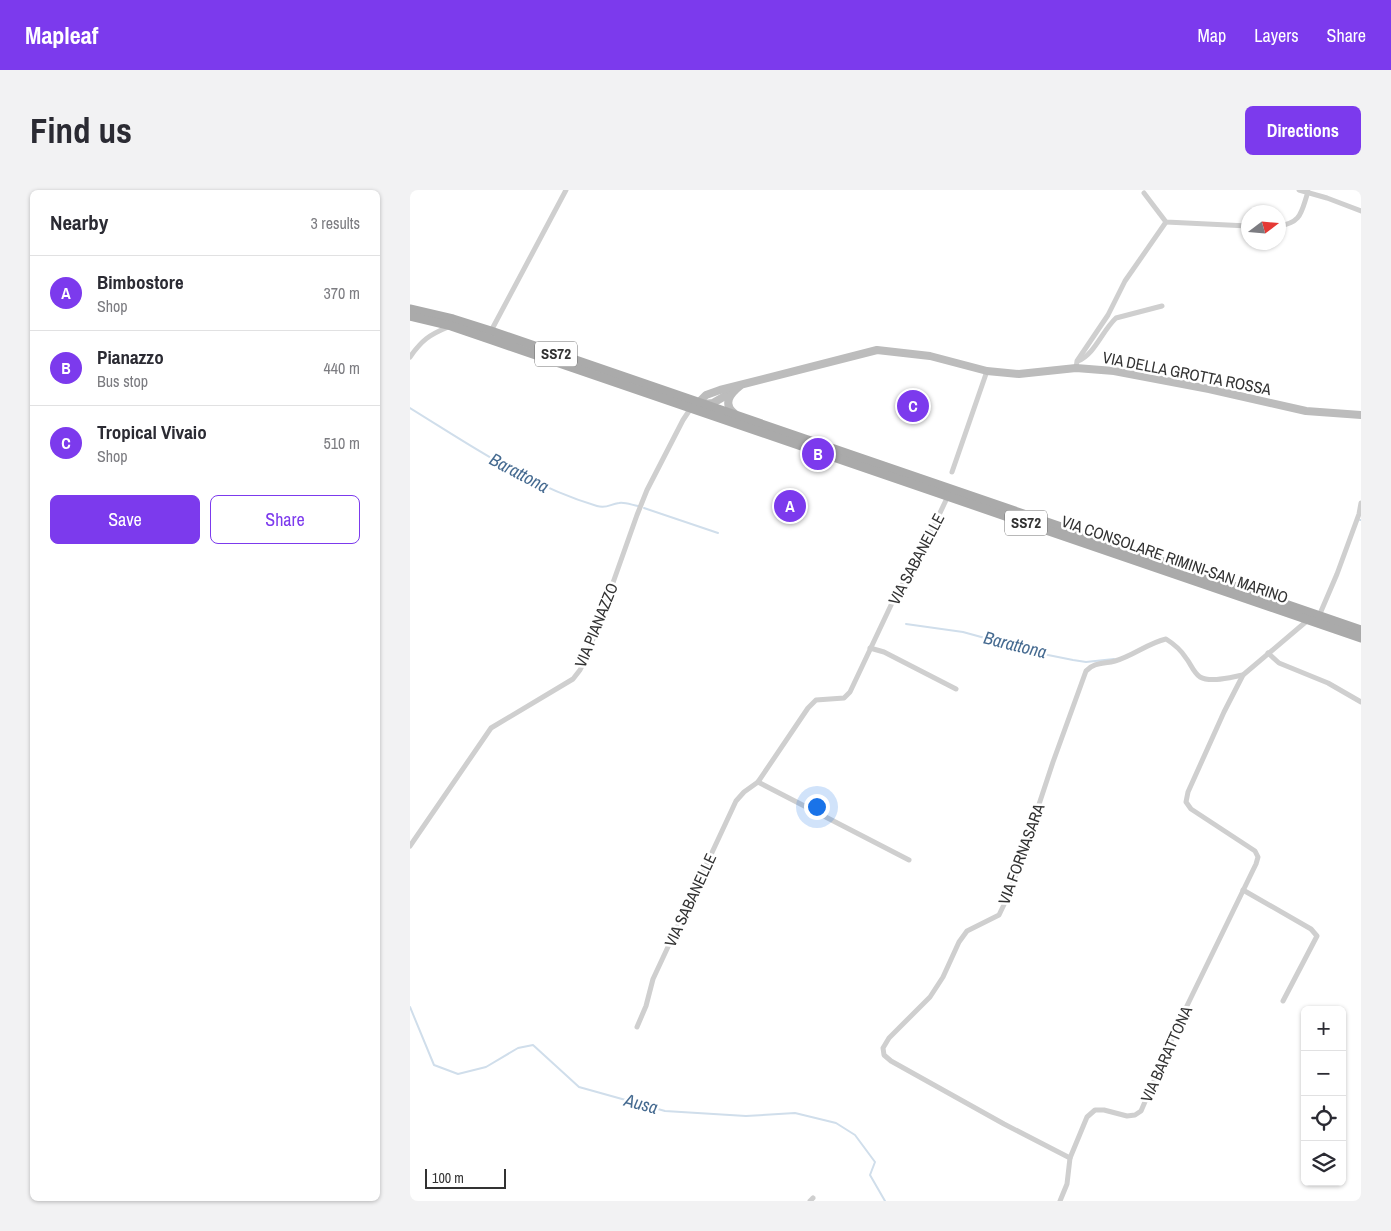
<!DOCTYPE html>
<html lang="en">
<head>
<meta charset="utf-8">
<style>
  body { margin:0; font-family:"Archivo Narrow",sans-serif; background:#f2f2f3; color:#2b2b33 }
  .controls { position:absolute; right:15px; bottom:15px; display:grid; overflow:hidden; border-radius:8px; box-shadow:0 1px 4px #0004 }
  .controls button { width:45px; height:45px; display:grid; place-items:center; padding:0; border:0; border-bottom:1px solid #e1e1e2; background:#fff; color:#2b2b33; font:25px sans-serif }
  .compass { position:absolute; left:831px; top:15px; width:45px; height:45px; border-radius:50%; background:#fff; box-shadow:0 1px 4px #0004; rotate:74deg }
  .scale { position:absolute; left:15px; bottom:12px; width:81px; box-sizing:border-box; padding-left:5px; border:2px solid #323232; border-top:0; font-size:14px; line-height:18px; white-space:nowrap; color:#323232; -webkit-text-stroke:4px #fff; paint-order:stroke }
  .you { position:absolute; left:406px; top:616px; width:18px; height:18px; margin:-12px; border:4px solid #fff; border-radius:50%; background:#1a73e8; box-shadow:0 0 0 8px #1a73e833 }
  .badge { display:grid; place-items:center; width:32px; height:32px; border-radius:50%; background:#7c3aed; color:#fff; font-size:16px; font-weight:700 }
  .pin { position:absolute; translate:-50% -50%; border:2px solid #fff; box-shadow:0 1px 5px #0006 }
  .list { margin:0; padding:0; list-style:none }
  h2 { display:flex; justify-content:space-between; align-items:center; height:65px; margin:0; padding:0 20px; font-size:21px }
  h2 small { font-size:16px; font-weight:400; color:#7c7c81 }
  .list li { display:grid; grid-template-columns:32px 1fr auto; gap:15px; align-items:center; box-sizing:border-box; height:75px; padding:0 20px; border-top:1px solid #e1e1e2 }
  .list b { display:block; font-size:19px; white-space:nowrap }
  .list p { margin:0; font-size:16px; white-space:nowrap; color:#7c7c81 }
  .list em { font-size:16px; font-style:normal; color:#7c7c81 }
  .actions { display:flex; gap:10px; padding:15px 20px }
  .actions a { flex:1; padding:11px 0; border:1px solid #7c3aed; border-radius:8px; text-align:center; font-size:18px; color:#7c3aed }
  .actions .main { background:#7c3aed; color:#fff }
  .icon { flex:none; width:28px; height:28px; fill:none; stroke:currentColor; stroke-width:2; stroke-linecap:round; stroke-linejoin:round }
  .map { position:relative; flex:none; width:951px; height:1011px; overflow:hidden; border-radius:8px }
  header { display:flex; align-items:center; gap:30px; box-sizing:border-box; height:70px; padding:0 25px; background:#7c3aed; color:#fff }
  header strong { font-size:24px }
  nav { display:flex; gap:28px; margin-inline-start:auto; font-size:18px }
  .intro { display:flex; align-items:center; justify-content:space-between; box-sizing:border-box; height:120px; padding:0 30px }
  h1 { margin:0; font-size:35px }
  .button { padding:12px 22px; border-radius:8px; background:#7c3aed; color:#fff; font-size:18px; font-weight:700 }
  main { display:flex; gap:30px; padding:0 30px }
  aside { flex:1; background:#fff; border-radius:8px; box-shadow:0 1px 4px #0004 }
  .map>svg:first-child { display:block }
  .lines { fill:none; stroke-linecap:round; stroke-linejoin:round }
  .stream { stroke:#d0deeb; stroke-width:2 }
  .street { stroke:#cfcfcf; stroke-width:5 }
  .secondary { stroke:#bcbcbc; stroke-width:8 }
  .primary { stroke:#aaa; stroke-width:9 }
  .labels { text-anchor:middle; stroke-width:5; stroke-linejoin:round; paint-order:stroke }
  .shield { fill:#fff; stroke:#707070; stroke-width:1 }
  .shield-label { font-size:15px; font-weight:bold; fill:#323232 }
  .street-label { font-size:16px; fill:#323232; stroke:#fff }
  .water-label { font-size:18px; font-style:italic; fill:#456a90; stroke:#fff }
</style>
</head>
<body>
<header>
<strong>Mapleaf</strong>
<nav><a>Map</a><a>Layers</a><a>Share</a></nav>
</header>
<div class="intro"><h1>Find us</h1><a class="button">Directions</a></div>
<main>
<aside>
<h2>Nearby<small>3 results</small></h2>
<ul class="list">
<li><span class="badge">A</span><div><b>Bimbostore</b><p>Shop</p></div><em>370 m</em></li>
<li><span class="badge">B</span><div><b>Pianazzo</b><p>Bus stop</p></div><em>440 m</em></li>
<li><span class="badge">C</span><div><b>Tropical Vivaio</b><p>Shop</p></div><em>510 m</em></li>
</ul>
<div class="actions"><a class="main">Save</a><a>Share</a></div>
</aside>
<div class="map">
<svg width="951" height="1011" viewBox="0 0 951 1011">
  <rect width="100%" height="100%" fill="#fff"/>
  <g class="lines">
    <g class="stream">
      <path d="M0 218C60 255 119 296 187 316 197 319 200 314 209 313 215 312 222 315 228 316"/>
      <path d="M234 318 308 343"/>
      <path d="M950 330H951"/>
      <path d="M496 434 553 442 633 464 663 470 676 472 704 469"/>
      <path d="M0 817 24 875 48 884 76 877 108 858 123 855 169 897 255 921 336 926 385 923 426 933 445 945 465 972 460 985 475 1011"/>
    </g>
    <g class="street">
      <path d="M889 0 917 8 951 21"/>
      <path d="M734 3 756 32 838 36"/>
      <path d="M868 36C892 33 891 22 898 2"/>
      <path d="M81 141 156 0"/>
      <path d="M0 167C12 150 19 145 38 137"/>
      <path d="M668 171C685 164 692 141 706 128L752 116"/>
      <path d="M666 178 667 171 698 125 715 91 756 32"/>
      <path d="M542 282 577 181"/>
      <path d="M909 426 927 384 949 324 951 313"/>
      <path d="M460 458 474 462 546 499"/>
      <path d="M858 463 869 473 918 493 951 512"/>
      <path d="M348 592 499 670"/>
      <path d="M0 656 81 538 163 489 170 480 177 466 227 325 237 300 273 230 281 218"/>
      <path d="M833 700 901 739 907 746 873 811"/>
      <path d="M227 837 236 816 243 789 326 611 334 602 348 592 398 518 406 510 434 508 440 502 482 413 518 348 538 306"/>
      <path d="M660 968 594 934 481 871 474 865 473 858 479 848 520 807 533 787 549 752 557 741 589 725 600 702 643 572 676 481C684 472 695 474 705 471 723 466 738 453 756 449 764 454 771 460 776 468 781 474 783 482 790 487 801 493 821 487 833 485"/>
      <path d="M400 1011 403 1008"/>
      <path d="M650 1011 657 994 660 968 677 927 685 920H694L717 926 725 925 731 921 772 826 846 674 848 667 845 661 781 619 776 612 778 602 814 522 833 485 898 430"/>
    </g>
    <g class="secondary">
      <path d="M294 214 303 213 322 202"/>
      <path d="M285 216 296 205 310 200 467 160 520 166 577 181 609 184 666 178 704 181 799 199 896 221 951 225"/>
      <path d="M325 224C312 214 320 204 330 196"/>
    </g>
    <g class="primary">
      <path d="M0 119 43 129 81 141 951 440"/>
      <path d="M0 126 41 136 82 150 951 448"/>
    </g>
  </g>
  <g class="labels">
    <g class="shield">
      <rect x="125" y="151.5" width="42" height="25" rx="4"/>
      <rect x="595" y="320.5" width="42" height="25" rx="4"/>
    </g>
    <g class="shield-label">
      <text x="146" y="169">SS72</text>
      <text x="616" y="338">SS72</text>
    </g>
    <g class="street-label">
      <text transform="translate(777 183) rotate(11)" y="6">VIA DELLA GROTTA ROSSA</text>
      <text transform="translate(506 369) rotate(-62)" y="6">VIA SABANELLE</text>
      <text transform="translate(765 369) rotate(19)" y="6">VIA CONSOLARE RIMINI-SAN MARINO</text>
      <text transform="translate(186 435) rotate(-68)" y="6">VIA PIANAZZO</text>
      <text transform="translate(611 664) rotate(-70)" y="6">VIA FORNASARA</text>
      <text transform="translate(280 710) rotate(-65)" y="6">VIA SABANELLE</text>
      <text transform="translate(756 864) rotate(-66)" y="6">VIA BARATTONA</text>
    </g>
    <g class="water-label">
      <text transform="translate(109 283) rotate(28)" y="6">Barattona</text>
      <text transform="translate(605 455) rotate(14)" y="6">Barattona</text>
      <text transform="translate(231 914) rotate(15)" y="6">Ausa</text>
    </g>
  </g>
</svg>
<div class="controls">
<button>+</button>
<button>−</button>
<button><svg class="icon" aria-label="locate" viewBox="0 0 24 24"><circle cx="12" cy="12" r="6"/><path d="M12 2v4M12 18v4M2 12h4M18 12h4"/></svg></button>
<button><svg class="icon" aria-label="layers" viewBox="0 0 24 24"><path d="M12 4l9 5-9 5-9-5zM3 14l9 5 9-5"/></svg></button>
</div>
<svg class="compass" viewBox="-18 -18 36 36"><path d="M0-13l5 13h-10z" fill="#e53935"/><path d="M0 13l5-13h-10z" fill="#7c7c81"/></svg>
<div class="scale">100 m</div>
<div class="you"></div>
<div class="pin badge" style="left:380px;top:316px">A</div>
<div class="pin badge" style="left:408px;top:264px">B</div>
<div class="pin badge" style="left:503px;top:216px">C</div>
</div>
</main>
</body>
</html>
